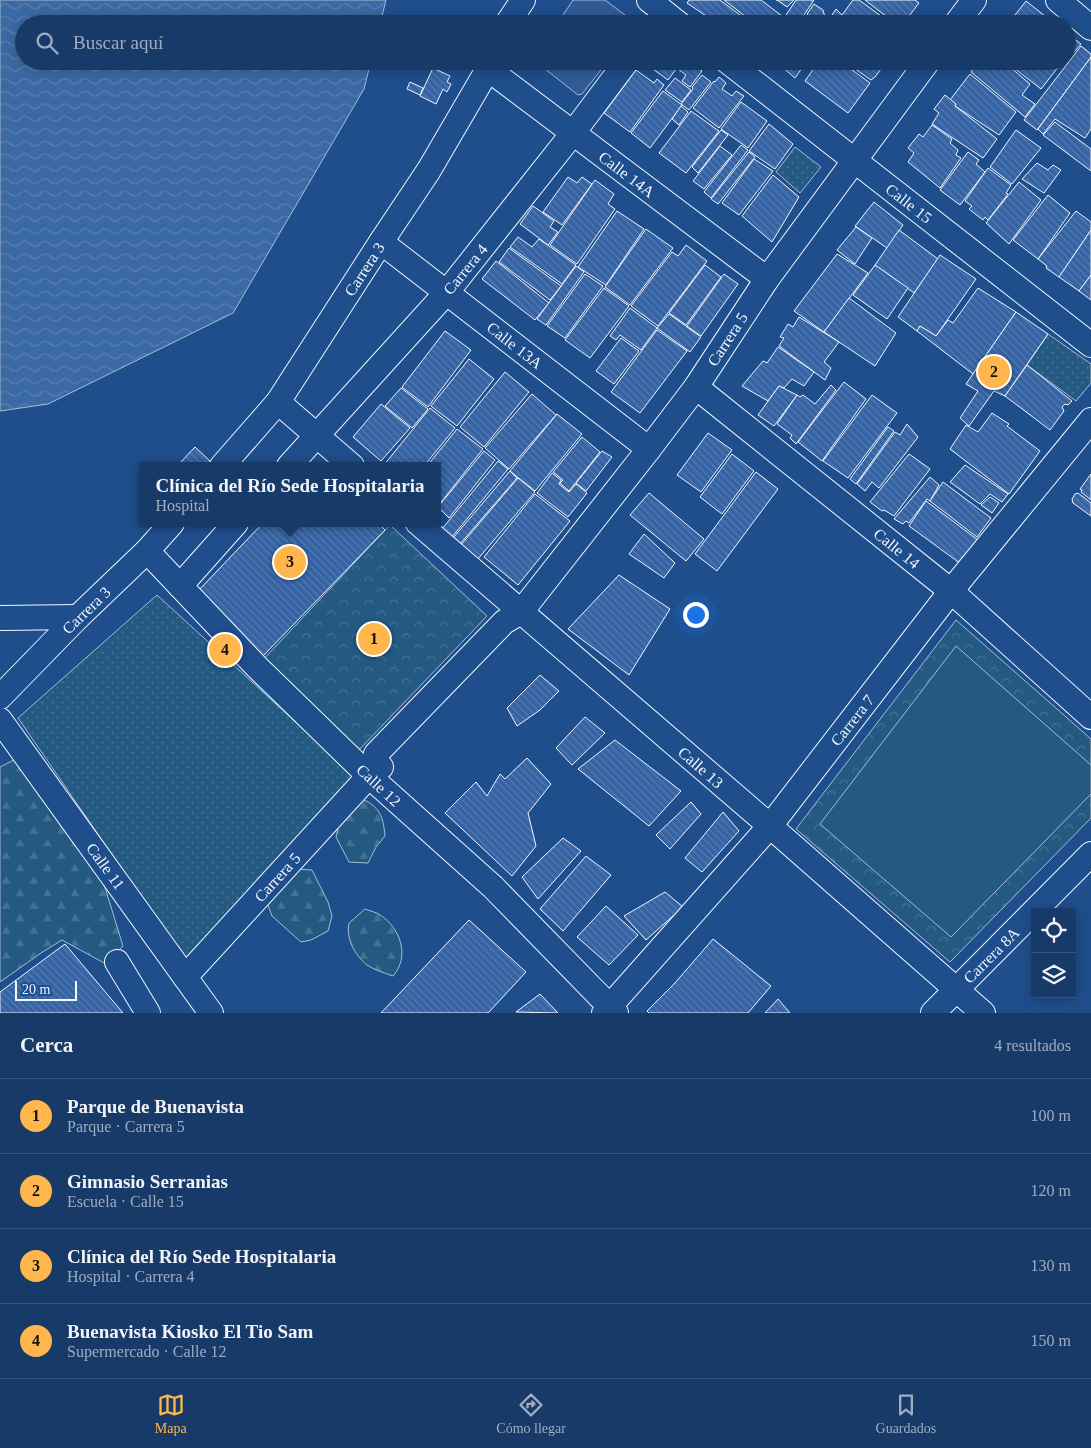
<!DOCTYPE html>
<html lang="es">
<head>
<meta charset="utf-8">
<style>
  body { margin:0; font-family:"Times New Roman",serif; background:#20416f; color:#f1f3f6 }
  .controls { position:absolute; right:15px; bottom:15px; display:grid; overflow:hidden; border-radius:0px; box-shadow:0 2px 12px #0003 }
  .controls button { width:45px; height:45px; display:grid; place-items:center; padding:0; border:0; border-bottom:1px solid #36547d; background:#173a69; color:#f1f3f6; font:25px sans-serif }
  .scale { position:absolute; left:15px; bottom:12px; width:62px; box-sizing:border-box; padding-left:5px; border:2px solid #f2f6ff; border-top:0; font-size:14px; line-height:18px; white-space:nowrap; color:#f2f6ff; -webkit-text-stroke:4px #1f4e8c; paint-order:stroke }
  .you { position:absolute; left:695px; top:614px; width:18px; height:18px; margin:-12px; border:4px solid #fff; border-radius:50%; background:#1a73e8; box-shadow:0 0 0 8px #1a73e833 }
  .badge { display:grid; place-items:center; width:32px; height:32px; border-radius:50%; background:#ffb74d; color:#111; font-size:16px; font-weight:700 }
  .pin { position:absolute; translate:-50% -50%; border:2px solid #fff; box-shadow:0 1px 5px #0006 }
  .popup { position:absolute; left:139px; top:462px; width:302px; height:65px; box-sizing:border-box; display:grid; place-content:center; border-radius:0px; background:#173a69; filter:drop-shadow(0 1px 4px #0005); font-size:16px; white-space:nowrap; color:#9eadc0 }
  .popup b { font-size:19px; color:#f1f3f6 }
  .popup::after { content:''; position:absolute; left:50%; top:100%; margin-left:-10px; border:10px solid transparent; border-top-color:#173a69 }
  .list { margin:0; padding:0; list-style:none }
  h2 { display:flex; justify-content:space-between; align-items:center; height:65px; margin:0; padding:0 20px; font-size:21px }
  h2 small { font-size:16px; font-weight:400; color:#9eadc0 }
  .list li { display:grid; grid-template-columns:32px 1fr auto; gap:15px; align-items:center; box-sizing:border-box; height:75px; padding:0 20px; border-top:1px solid #36547d }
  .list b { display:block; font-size:19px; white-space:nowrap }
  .list p { margin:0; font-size:16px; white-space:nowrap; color:#9eadc0 }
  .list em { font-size:16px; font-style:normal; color:#9eadc0 }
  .icon { flex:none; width:28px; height:28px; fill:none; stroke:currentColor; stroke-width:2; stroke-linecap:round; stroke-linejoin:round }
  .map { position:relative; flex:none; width:1091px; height:1013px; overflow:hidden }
  .search { position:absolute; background:#173a69; box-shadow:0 2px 12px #0003; left:15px; right:15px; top:15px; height:55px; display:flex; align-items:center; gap:12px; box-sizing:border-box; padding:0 18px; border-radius:28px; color:#9eadc0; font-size:19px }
  .sheet { height:365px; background:#173a69 }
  nav { display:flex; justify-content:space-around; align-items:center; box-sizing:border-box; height:70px; border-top:1px solid #36547d; background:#173a69; font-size:14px; color:#9eadc0 }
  nav a { display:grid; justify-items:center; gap:2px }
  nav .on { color:#ffb74d }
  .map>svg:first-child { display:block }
  .grass { fill:url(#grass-dots); stroke:#a8bbd7 }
  .forest { fill:url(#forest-firs); stroke:#a8bbd7 }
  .park { fill:url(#park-crowns); stroke:#a8bbd7 }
  .garden { fill:#245a82; stroke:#a8bbd7 }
  .parking { fill:#305b95; stroke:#a8bbd7 }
  .water { fill:url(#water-waves); stroke:#a8bbd7 }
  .building { fill:url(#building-back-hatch); stroke:#f2f6ff }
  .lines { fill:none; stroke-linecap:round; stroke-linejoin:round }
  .minor-casing { stroke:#f2f6ff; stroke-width:26 }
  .minor { stroke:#1f4e8c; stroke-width:24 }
  .labels { text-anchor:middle; stroke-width:4; stroke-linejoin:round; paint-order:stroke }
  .street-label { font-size:16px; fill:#f2f6ff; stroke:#1f4e8c }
</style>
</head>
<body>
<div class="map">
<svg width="1091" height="1013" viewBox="0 0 1091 1013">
  <defs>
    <pattern id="grass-dots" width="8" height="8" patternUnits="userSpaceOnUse" patternTransform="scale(1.25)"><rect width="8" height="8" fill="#245a82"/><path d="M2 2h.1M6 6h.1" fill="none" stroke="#447295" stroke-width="1.8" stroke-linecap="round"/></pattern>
    <pattern id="forest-firs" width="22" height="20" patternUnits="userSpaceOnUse" patternTransform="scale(1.25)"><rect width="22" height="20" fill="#245a82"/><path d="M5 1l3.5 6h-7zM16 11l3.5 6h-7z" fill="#447295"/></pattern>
    <pattern id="park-crowns" width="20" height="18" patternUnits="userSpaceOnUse" patternTransform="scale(1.25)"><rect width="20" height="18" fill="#245a82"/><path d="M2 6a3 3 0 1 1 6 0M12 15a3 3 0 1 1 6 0" fill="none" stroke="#447295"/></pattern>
    <pattern id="water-waves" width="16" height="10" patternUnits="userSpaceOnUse" patternTransform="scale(1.25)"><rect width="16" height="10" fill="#3b69a3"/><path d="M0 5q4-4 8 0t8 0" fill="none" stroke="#587fb1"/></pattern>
    <pattern id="building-back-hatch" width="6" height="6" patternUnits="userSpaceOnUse" patternTransform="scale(1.25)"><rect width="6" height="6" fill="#3563a3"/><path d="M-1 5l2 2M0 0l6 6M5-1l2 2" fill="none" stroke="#537ab1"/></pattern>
  </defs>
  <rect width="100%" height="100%" fill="#1f4e8c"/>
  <g class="grass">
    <path d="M795 147 821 167 800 193 776 172Z"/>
    <path d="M1048 334 1091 364V383L1076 401 1027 365Z"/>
    <path d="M157 595 358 779 186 962 18 718Z"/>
  </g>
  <g class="forest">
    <path d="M16 759 99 868 123 946 106 964 62 940 41 953 0 982V767Z"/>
    <path d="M360 798C380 807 383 815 385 836L376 847 368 863 349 862 336 837 339 825Z"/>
    <path d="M297 869 312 870 328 902 332 916 328 931 311 940 301 942 272 916 266 900Z"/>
    <path d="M365 909C370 911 376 912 380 915 401 928 410 957 393 976 385 973 374 970 367 965 354 954 346 939 349 923Z"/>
  </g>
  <g class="park">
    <path d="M390 525 487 616 357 752 261 662Z"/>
    <path d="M956 620 1091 739V818L950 962 796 829Z"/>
  </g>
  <path class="garden" d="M956 646 1091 765V794L951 937 820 824Z"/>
  <g class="parking">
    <path d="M573 0H605L637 24H557Z"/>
    <path d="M535 61H608L582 94 578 95Z"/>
  </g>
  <path class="water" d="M0 0H386L380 24H24V61H371L364 89 233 313 48 404 0 411Z"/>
  <g class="building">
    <path d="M689 0H720L752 24H718L687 3Z"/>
    <path d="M724 0H761L782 16 777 24H755Z"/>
    <path d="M777 0H776H794L787 7Z"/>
    <path d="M796 0H814L798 24H780Z"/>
    <path d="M853 0H859L892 24H845L832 15 836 9 842 15Z"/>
    <path d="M865 0H915L919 3 906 20 904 19 901 24H896Z"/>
    <path d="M1026 1 1055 24H1008Z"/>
    <path d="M814 4 823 10 825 17 822 20 815 21 807 14Z"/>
    <path d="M1067 33 1081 44 1067 60Z"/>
    <path d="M1081 46 1091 54V57L1037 130 1024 120Z"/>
    <path d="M1091 57V129L1085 138 1055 119 1043 134 1038 129Z"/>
    <path d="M642 61H682L668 80Z"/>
    <path d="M684 61H696L694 65 702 71 690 87 682 81 686 75 678 69Z"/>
    <path d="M775 61H807L795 78Z"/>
    <path d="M819 61H840L870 83 848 113 805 81Z"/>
    <path d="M844 61H887L875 77 871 80Z"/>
    <path d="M979 61H1003L1030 84 1022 95 1035 104 1025 117 971 72Z"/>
    <path d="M1005 61H1053L1059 66 1041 89Z"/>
    <path d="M433 68 450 76 447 82 451 84 447 92 443 89 436 104 420 96Z"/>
    <path d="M636 70 654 83 657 79 664 85 630 132 604 113Z"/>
    <path d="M970 74 1016 112 999 135 955 106 956 104 950 100Z"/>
    <path d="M702 75 711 82 689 110 681 104 693 89 692 87Z"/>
    <path d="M719 77 726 83 722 89 732 96 736 91 744 96 719 128 693 108 714 81 715 82Z"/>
    <path d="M675 78 691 90 682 102 665 90Z"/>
    <path d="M410 82 423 88 420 95 407 89Z"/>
    <path d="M663 91 682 105 650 148 631 133Z"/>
    <path d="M945 95 956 104 955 106 997 139 983 158 932 124 939 113 934 109Z"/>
    <path d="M741 102 767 121 748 148 721 129Z"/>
    <path d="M681 106 688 112 679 125 672 119Z"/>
    <path d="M691 111 719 131 686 173 659 153Z"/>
    <path d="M1055 122 1091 149V171L1043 135Z"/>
    <path d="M769 124 793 144 775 169 749 151Z"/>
    <path d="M932 125 952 139 950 143 958 150 956 155 961 158 940 188 908 162 914 153 908 148 919 134 923 137Z"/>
    <path d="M721 130 728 135 698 173 692 167Z"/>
    <path d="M1016 130 1041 148 1012 184 990 167Z"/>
    <path d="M741 145 748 150 711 198 704 192Z"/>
    <path d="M720 146 732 155 704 189 693 181Z"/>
    <path d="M749 152 755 157 718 204 711 199Z"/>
    <path d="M968 152 979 160 976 164 985 172 960 205 940 190Z"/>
    <path d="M754 159 773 171 739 215 722 203Z"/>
    <path d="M1037 163 1048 170 1053 165 1061 170 1044 193 1022 179Z"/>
    <path d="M988 168 1011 185 1006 193 1008 194 988 220 985 217 983 220 969 209 972 206 965 201Z"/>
    <path d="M773 175 799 197 772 242 742 216Z"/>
    <path d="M568 177 577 183 582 177 592 184 562 225 543 212Z"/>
    <path d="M595 180 614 194 608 204 615 209 577 264 550 245Z"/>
    <path d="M1019 182 1041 200 1009 244 986 223Z"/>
    <path d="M1048 195 1070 213 1038 259 1013 240Z"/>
    <path d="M874 202 903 225 887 248 855 226Z"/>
    <path d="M533 206 554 221 550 227 558 232 548 245 520 224Z"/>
    <path d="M617 211 644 229 606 285 578 267Z"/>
    <path d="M1076 211 1091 222V230L1059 277 1046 268 1047 266 1038 259Z"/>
    <path d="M856 227 872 238 855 264 837 250Z"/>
    <path d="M646 229 673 248 630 305 605 287Z"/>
    <path d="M899 230 938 259 914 293 875 265Z"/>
    <path d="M1091 230V275L1079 291 1059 277Z"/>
    <path d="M518 237 532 247 539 239 576 265 562 284 510 247Z"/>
    <path d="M686 245 707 261 658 326 631 306 672 252 678 256Z"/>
    <path d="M509 248 561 286 550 300 499 262Z"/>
    <path d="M837 254 868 273 824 332 794 311Z"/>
    <path d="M940 255 976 279 936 336 920 326 917 331 898 317Z"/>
    <path d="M496 261 549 303 535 320 482 279Z"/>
    <path d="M705 265 721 277 686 325 669 313Z"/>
    <path d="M875 265 908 288 887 319 853 295Z"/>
    <path d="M576 266 584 272 546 325 537 319Z"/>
    <path d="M585 274 603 286 565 338 547 326Z"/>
    <path d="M724 274 738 284 701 336 687 326Z"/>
    <path d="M1091 275V300L1079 291Z"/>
    <path d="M604 288 629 306 590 358 565 340Z"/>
    <path d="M978 288 1016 312 973 374 917 331 920 326 936 336 948 320 953 323Z"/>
    <path d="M849 298 896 333 875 366 824 332Z"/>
    <path d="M630 308 657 328 641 350 620 335 616 340 610 336Z"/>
    <path d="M1016 312 1048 334 1005 396 994 391 969 426 960 418 978 391 966 384Z"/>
    <path d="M669 314 701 337 690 352 657 328Z"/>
    <path d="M799 317 839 342 824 362 831 368 825 380 779 346 784 338 780 337 788 324 793 327Z"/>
    <path d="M657 330 687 351 640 413 611 392Z"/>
    <path d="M445 331 471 350 428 407 402 387Z"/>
    <path d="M621 338 639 351 614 384 596 371Z"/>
    <path d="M778 347 814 372 804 386 792 379 784 388 779 386 768 401 742 386 763 361 767 363Z"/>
    <path d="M469 359 494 379 457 426 431 406Z"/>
    <path d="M1027 365 1072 401 1068 405 1065 404 1062 407 1064 411 1050 430 1005 396Z"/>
    <path d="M505 372 529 392 484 447 460 427Z"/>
    <path d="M844 382 866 399 822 461 798 442Z"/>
    <path d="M831 385 836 390 796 444 790 438 792 435 777 424 797 395 800 397 803 395 815 404Z"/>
    <path d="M779 386 797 395 774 426 758 415Z"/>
    <path d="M401 388 428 409 412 428 385 406Z"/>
    <path d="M532 394 556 415 509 469 485 448Z"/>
    <path d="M872 395 897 413 848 478 823 461Z"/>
    <path d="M381 404 410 428 381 461 353 437Z"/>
    <path d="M430 408 455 428 424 466H385L384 465Z"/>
    <path d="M992 413 1009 424 1007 426 1040 451 1009 494 950 449 966 425 978 432Z"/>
    <path d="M557 414 582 434 535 491 510 471Z"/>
    <path d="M907 424 918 437 879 488 872 482 865 491 857 484 895 432 900 435Z"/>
    <path d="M888 427 894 431 856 484 850 479Z"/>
    <path d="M457 429 483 449 438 506V466H427Z"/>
    <path d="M708 433 732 450 701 492 677 475Z"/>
    <path d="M582 437 600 452 569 491 560 483 563 480 553 472Z"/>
    <path d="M195 447 210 461 205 466H177Z"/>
    <path d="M484 451 495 460 449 518 438 507Z"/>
    <path d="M602 451 612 457 586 491 576 483Z"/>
    <path d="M732 454 754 471 722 514 700 497Z"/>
    <path d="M909 454 930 469 894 516 884 510 882 511 870 502Z"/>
    <path d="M498 461 508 469 452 537 442 529Z"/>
    <path d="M965 465 1008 494 1002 502 990 494 980 504 950 482Z"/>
    <path d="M510 471 517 478 460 544 453 538Z"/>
    <path d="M756 472 778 489 717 571 695 554Z"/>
    <path d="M552 473 561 480 559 484 569 492 576 484 587 493 568 517 537 493Z"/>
    <path d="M1091 474V500L1081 492 1082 490 1080 489Z"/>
    <path d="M930 477 939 485 930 501 927 499 909 523 906 521 903 524 894 519Z"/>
    <path d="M518 478 535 492 477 560 460 546Z"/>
    <path d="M943 482 991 518 977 537 930 501Z"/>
    <path d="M649 493 704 539 686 561 630 515Z"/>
    <path d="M1078 493 1091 503V516L1073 503 1072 499 1075 494Z"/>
    <path d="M535 494 570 521 518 585 484 557Z"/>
    <path d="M990 497 999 503 992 513 981 505Z"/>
    <path d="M926 501 978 540 961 564 909 526Z"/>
    <path d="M263 523H378L385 530 262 657 196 593Z"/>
    <path d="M644 534 675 563 664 578 629 554Z"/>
    <path d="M619 575 670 609 629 675 568 629Z"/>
    <path d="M540 675 559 691 540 710 517 726 507 708Z"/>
    <path d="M585 717 605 733 572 765 556 748Z"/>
    <path d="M615 740 681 791 649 826 578 769Z"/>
    <path d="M527 758 551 784 528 813 536 846 512 876 445 813 476 782 487 796 500 774 505 779Z"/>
    <path d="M691 802 701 814 670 849 656 835Z"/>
    <path d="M723 812 739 831 702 872 685 858Z"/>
    <path d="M563 838 581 851 538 899 522 877Z"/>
    <path d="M586 856 611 875 563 931 540 909Z"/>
    <path d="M665 892 683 907 646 940 624 916Z"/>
    <path d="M606 906 638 935 609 965 577 937Z"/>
    <path d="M469 920 526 972 488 1013H381Z"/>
    <path d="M713 939 771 986 748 1013H649L647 1011 674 984Z"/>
    <path d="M65 944 123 1013H0V992Z"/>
    <path d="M540 994 558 1013 516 1012Z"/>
    <path d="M778 999 790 1013H765Z"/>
  </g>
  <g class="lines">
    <defs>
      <g id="minor">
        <path d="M649 0 679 24"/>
        <path d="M1058 0 1091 28"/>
        <path d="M507 24 523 0"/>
        <path d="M956 24 974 0"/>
        <path d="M727 61 1091 345"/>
        <path d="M488 69 767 279"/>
        <path d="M381 242 649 449"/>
        <path d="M696 387 951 591 1091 717"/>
        <path d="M278 402 352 466"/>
        <path d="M222 466 278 402 381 242 429 170 488 69 490 61"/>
        <path d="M289 466 447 292 573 133 627 61"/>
        <path d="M418 523 770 826 983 1013"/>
        <path d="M147 551 257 667 369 776 493 887 616 1013"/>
        <path d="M180 586 236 523"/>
        <path d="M0 618 78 617"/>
        <path d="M0 697 78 617 147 551 172 523"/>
        <path d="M0 720 211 1013"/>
        <path d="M369 776 376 754 504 622 521 612 649 449 696 387 767 279 928 61"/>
        <path d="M117 962 148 1013"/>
        <path d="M185 977 369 776 381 767"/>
        <path d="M604 1013 770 826 951 591 1091 420"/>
        <path d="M933 1013 1091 854"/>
      </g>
    </defs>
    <use href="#minor" class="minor-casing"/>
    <use href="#minor" class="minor"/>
  </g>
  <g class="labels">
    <g class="street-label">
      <text transform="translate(627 174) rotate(37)" y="6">Calle 14A</text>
      <text transform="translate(909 203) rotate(38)" y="6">Calle 15</text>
      <text transform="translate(364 269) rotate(-57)" y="6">Carrera 3</text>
      <text transform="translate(465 269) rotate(-51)" y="6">Carrera 4</text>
      <text transform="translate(727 339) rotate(-57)" y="6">Carrera 5</text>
      <text transform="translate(515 345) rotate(38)" y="6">Calle 13A</text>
      <text transform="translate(897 548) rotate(39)" y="6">Calle 14</text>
      <text transform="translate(86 610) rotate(-44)" y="6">Carrera 3</text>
      <text transform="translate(852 720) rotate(-52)" y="6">Carrera 7</text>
      <text transform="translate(701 767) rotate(41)" y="6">Calle 13</text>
      <text transform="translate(379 785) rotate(43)" y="6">Calle 12</text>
      <text transform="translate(106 866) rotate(54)" y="6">Calle 11</text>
      <text transform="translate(277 877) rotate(-48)" y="6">Carrera 5</text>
      <text transform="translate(991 955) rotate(-45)" y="6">Carrera 8A</text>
    </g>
  </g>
</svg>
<div class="controls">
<button><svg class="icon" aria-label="locate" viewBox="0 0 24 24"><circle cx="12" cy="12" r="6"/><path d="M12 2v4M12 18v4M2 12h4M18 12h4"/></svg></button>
<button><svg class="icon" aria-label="layers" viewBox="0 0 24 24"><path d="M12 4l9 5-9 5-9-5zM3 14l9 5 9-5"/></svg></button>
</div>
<div class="scale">20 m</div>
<div class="you"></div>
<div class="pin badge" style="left:374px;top:639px">1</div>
<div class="pin badge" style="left:994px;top:372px">2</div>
<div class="pin badge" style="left:290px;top:562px">3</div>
<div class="popup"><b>Clínica del Río Sede Hospitalaria</b>Hospital</div>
<div class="pin badge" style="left:225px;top:650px">4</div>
<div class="search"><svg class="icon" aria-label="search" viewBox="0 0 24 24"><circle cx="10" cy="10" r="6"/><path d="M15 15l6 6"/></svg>Buscar aquí</div>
</div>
<section class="sheet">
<h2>Cerca<small>4 resultados</small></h2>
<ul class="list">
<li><span class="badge">1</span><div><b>Parque de Buenavista</b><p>Parque · Carrera 5</p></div><em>100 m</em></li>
<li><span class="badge">2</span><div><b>Gimnasio Serranias</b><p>Escuela · Calle 15</p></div><em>120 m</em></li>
<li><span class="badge">3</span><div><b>Clínica del Río Sede Hospitalaria</b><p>Hospital · Carrera 4</p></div><em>130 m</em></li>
<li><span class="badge">4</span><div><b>Buenavista Kiosko El Tio Sam</b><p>Supermercado · Calle 12</p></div><em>150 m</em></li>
</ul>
</section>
<nav>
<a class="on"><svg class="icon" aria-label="map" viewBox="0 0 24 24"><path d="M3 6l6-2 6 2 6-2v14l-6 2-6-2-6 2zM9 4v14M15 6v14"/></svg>Mapa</a>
<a><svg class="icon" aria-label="directions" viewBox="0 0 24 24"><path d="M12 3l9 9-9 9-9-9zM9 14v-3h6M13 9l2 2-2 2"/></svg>Cómo llegar</a>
<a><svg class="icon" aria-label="saved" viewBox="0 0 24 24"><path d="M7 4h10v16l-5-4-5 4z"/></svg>Guardados</a>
</nav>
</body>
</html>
